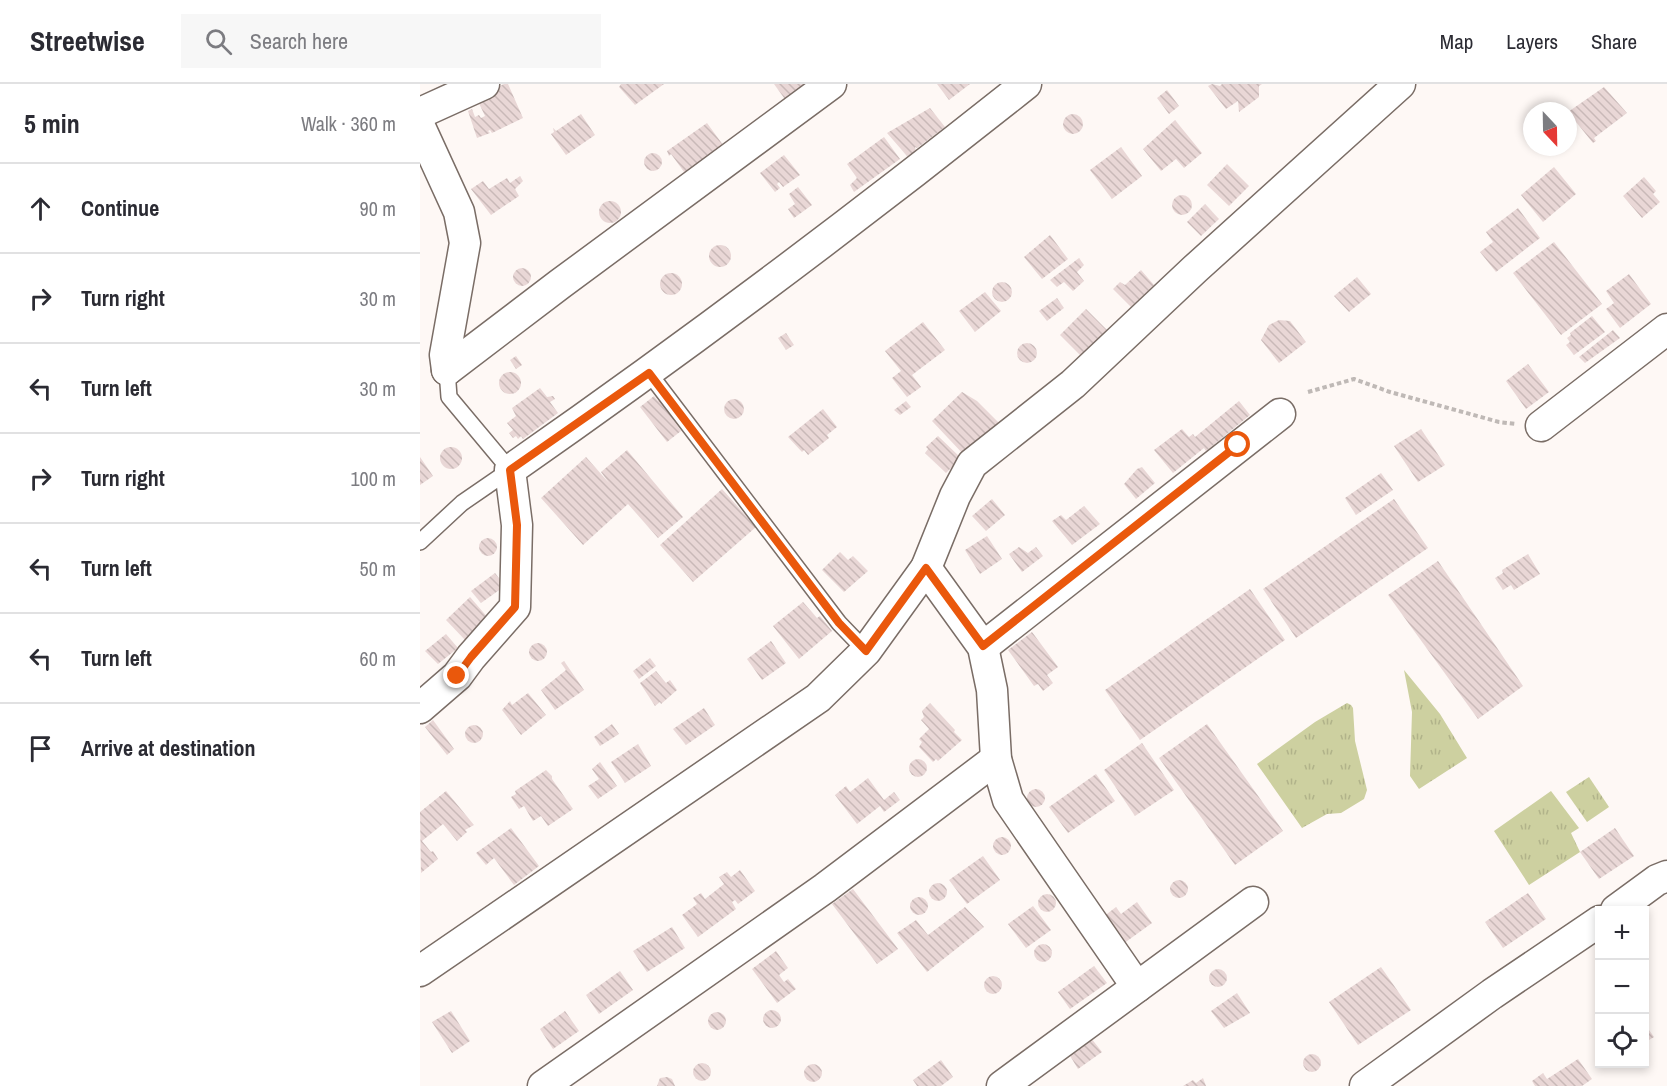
<!DOCTYPE html>
<html lang="en">
<head>
<meta charset="utf-8">
<style>
  body { margin:0; font-family:"Archivo Narrow",sans-serif; background:#f7f7f7; color:#2b2b33 }
  .controls { position:absolute; right:18px; bottom:18px; display:grid; overflow:hidden; border-radius:0px; box-shadow:0 3px 9px #0003 }
  .controls button { width:54px; height:54px; display:grid; place-items:center; padding:0; border:0; border-bottom:2px solid #e1e1e2; background:#fff; color:#2b2b33; font:30px sans-serif }
  .compass { position:absolute; left:1103px; top:18px; width:54px; height:54px; border-radius:50%; background:#fff; box-shadow:0 3px 9px #0003; rotate:158deg }
  .stop { position:absolute; width:18px; height:18px; margin:-14px; border:4px solid #ea580c; border-radius:50%; background:#fff }
  .stop.end { background:#ea580c; border-color:#fff; box-shadow:0 2px 6px #0008 }
  .list { margin:0; padding:0; list-style:none }
  h2 { display:flex; justify-content:space-between; align-items:center; height:78px; margin:0; padding:0 24px; font-size:26px }
  h2 small { font-size:20px; font-weight:400; color:#7c7c81 }
  .list li { display:grid; grid-template-columns:39px 1fr auto; gap:18px; align-items:center; box-sizing:border-box; height:90px; padding:0 24px; border-top:2px solid #e1e1e2 }
  .list b { display:block; font-size:22px; white-space:nowrap }
  .list em { font-size:20px; font-style:normal; color:#7c7c81 }
  .icon { flex:none; width:33px; height:33px; fill:none; stroke:currentColor; stroke-width:2; stroke-linecap:round; stroke-linejoin:round }
  .map { position:relative; flex:none; width:1247px; height:1002px; overflow:hidden }
  header { display:flex; align-items:center; gap:36px; box-sizing:border-box; height:84px; padding:0 30px; background:#fff; border-bottom:2px solid #e1e1e2 }
  header strong { font-size:28px }
  nav { display:flex; gap:33px; margin-inline-start:auto; font-size:21px }
  .search { width:420px; height:54px; background:#f7f7f7; display:flex; align-items:center; gap:15px; box-sizing:border-box; padding:0 21px; border-radius:0px; color:#7c7c81; font-size:22px }
  main { display:flex }
  aside { flex:1; background:#fff }
  .map>svg:first-child { display:block }
  .grass { fill:url(#grass-tufts) }
  .building { fill:url(#building-back-hatch) }
  .lines { fill:none; stroke-linecap:round; stroke-linejoin:round }
  .service-casing { stroke:#7a6d66; stroke-width:18 }
  .minor-casing { stroke:#7a6d66; stroke-width:33 }
  .path { stroke:#bfb9b6; stroke-width:4; stroke-dasharray:4.5 3; stroke-linecap:butt }
  .service { stroke:#fff; stroke-width:15 }
  .minor { stroke:#fff; stroke-width:30 }
  .route { stroke:#ea580c; stroke-width:8 }
</style>
</head>
<body>
<header>
<strong>Streetwise</strong>
<div class="search"><svg class="icon" aria-label="search" viewBox="0 0 24 24"><circle cx="10" cy="10" r="6"/><path d="M15 15l6 6"/></svg>Search here</div>
<nav><a>Map</a><a>Layers</a><a>Share</a></nav>
</header>
<main>
<aside>
<h2>5 min<small>Walk · 360 m</small></h2>
<ul class="list">
<li><svg class="icon" aria-label="ahead" viewBox="0 0 24 24"><path d="M12 20V5M6 11l6-6 6 6"/></svg><div><b>Continue</b></div><em>90 m</em></li>
<li><svg class="icon" aria-label="right" viewBox="0 0 24 24"><path d="M7 20v-9h11M14 6l5 5-5 5"/></svg><div><b>Turn right</b></div><em>30 m</em></li>
<li><svg class="icon" aria-label="left" viewBox="0 0 24 24"><path d="M17 20v-9H6M10 6l-5 5 5 5"/></svg><div><b>Turn left</b></div><em>30 m</em></li>
<li><svg class="icon" aria-label="right" viewBox="0 0 24 24"><path d="M7 20v-9h11M14 6l5 5-5 5"/></svg><div><b>Turn right</b></div><em>100 m</em></li>
<li><svg class="icon" aria-label="left" viewBox="0 0 24 24"><path d="M17 20v-9H6M10 6l-5 5 5 5"/></svg><div><b>Turn left</b></div><em>50 m</em></li>
<li><svg class="icon" aria-label="left" viewBox="0 0 24 24"><path d="M17 20v-9H6M10 6l-5 5 5 5"/></svg><div><b>Turn left</b></div><em>60 m</em></li>
<li><svg class="icon" aria-label="arrive" viewBox="0 0 24 24"><path d="M6 21V4h12l-3 4 3 4H6"/></svg><div><b>Arrive at destination</b></div></li>
</ul>
</aside>
<div class="map">
<svg width="1247" height="1002" viewBox="0 0 1247 1002">
  <defs>
    <pattern id="grass-tufts" width="24" height="20" patternUnits="userSpaceOnUse" patternTransform="scale(1.5)"><rect width="24" height="20" fill="#cdd0a0"/><path d="M3 7l-1-3M5 7V3M7 7l1-3M15 17l-1-3M17 17v-4M19 17l1-3" fill="none" stroke="#b1b38a"/></pattern>
    <pattern id="building-back-hatch" width="6" height="6" patternUnits="userSpaceOnUse" patternTransform="scale(1.5)"><rect width="6" height="6" fill="#e9d7d6"/><path d="M-1 5l2 2M0 0l6 6M5-1l2 2" fill="none" stroke="#c9b9b8"/></pattern>
  </defs>
  <rect width="100%" height="100%" fill="#fef8f5"/>
  <g class="grass">
    <path d="M984 586 1020 630 1047 674 999 705 990 692 992 628Z"/>
    <path d="M927 619 931 621 933 624 935 657 947 706 944 715 921 729 907 730 882 744 837 680 895 638Z"/>
    <path d="M1169 693 1189 723 1167 738 1146 708Z"/>
    <path d="M1131 707 1159 744 1151 749 1160 768 1109 801 1074 747Z"/>
  </g>
  <g class="building">
    <path d="M84 0H88L103 34 72 49 70 46 68 47 70 49 57 54 48 27 52 25 55 33 59 31 61 34 65 32 56 13Z"/>
    <path d="M201 0H244L215 21 199 3Z"/>
    <path d="M354 0H391L367 18Z"/>
    <path d="M517 0H550L529 16Z"/>
    <path d="M792 0 800 2 802 0H842L839 2V13L819 28 818 17 806 25 788 2Z"/>
    <path d="M1184 3 1207 29 1174 54 1176 57 1173 59 1148 28Z"/>
    <path d="M747 6 759 22 749 30 737 14Z"/>
    <path d="M510 24 525 43 497 64 495 63 496 69 487 72 467 49Z"/>
    <path d="M161 30 175 51 146 71 131 50 134 48 133 44 136 47Z"/>
    <circle cx="653" cy="40" r="10"/>
    <path d="M755 36 782 69 764 84 756 75 741 87 723 65Z"/>
    <path d="M287 39 306 65 267 92 251 70 249 72 247 67Z"/>
    <path d="M464 53 480 75 434 108 430 101 437 94 427 80Z"/>
    <path d="M701 63 722 92 692 115 670 86Z"/>
    <circle cx="233" cy="78" r="9"/>
    <path d="M364 71 380 91 363 103 359 98 357 100 360 104 355 108 340 89Z"/>
    <path d="M807 80 829 102 809 122 787 101Z"/>
    <path d="M1134 83 1156 110 1123 138 1101 111Z"/>
    <path d="M100 92 103 97 95 105 99 112 71 131 51 105 63 97 69 105 87 94 90 99Z"/>
    <path d="M1224 93 1236 107 1233 110 1240 118 1222 134 1203 112Z"/>
    <path d="M378 103 392 121 374 134 368 125 375 120 369 110Z"/>
    <circle cx="762" cy="121" r="10"/>
    <circle cx="190" cy="128" r="11"/>
    <path d="M785 120 799 135 781 152 767 138Z"/>
    <path d="M1098 124 1120 154 1076 188 1060 168 1073 158 1066 148Z"/>
    <path d="M630 151 648 175 622 195 604 173Z"/>
    <path d="M1134 158 1182 220 1141 251 1093 189Z"/>
    <circle cx="300" cy="172" r="11"/>
    <path d="M659 174 664 181 657 188 664 197 653 207 644 198 637 203 630 196Z"/>
    <circle cx="102" cy="193" r="9"/>
    <path d="M721 186 734 201 711 223 693 205 700 198 705 201Z"/>
    <circle cx="251" cy="200" r="11"/>
    <path d="M1209 190 1231 220 1200 244 1186 225 1194 219 1186 207Z"/>
    <path d="M937 193 951 210 929 228 914 212Z"/>
    <circle cx="582" cy="208" r="10"/>
    <path d="M565 208 581 227 555 248 539 227Z"/>
    <path d="M637 214 644 224 627 237 619 227Z"/>
    <path d="M666 225 689 248 663 274 640 251Z"/>
    <path d="M1172 232 1185 248 1154 271 1146 261 1150 258 1147 254 1151 251 1150 249Z"/>
    <path d="M859 236 870 237 886 258 859 279 841 256 849 241Z"/>
    <path d="M503 238 525 266 492 291 501 303 487 313 472 294 481 287 465 267Z"/>
    <path d="M1193 246 1200 254 1165 279 1159 273Z"/>
    <path d="M366 249 374 261 366 266 358 254Z"/>
    <circle cx="607" cy="269" r="10"/>
    <path d="M96 272 102 281 96 285 90 276Z"/>
    <path d="M1108 280 1129 308 1106 325 1086 297Z"/>
    <circle cx="90" cy="299" r="11"/>
    <path d="M120 304 127 313 133 312 135 315 130 318 138 329 103 355 101 352 98 355 96 352 93 354 89 349 93 346 87 339 96 332 92 324Z"/>
    <path d="M542 308 557 317 579 339 545 372 512 337Z"/>
    <path d="M234 312 238 317 240 316 261 347 247 358 220 323Z"/>
    <circle cx="314" cy="325" r="10"/>
    <path d="M486 317 491 323 480 331 474 326Z"/>
    <path d="M819 317 830 331 786 367 784 364 753 389 734 366 762 345 769 353 773 350 775 353Z"/>
    <path d="M403 325 417 343 407 351 409 354 388 371 384 366 382 368 368 353Z"/>
    <path d="M1001 345 1025 381 998 398 974 362Z"/>
    <path d="M518 352 541 374 526 389 505 369 508 365 506 363Z"/>
    <circle cx="31" cy="374" r="11"/>
    <path d="M207 366 263 433 238 454 208 420 163 461 121 414 166 373 189 399 181 388Z"/>
    <path d="M0 373 13 392 0 401Z"/>
    <path d="M722 383 735 399 716 415 704 400 717 385Z"/>
    <path d="M961 389 973 406 936 431 925 414Z"/>
    <path d="M302 405 336 443 273 498 240 461Z"/>
    <path d="M572 415 585 431 566 447 552 432Z"/>
    <path d="M974 415 1008 464 876 554 843 505Z"/>
    <path d="M664 422 680 440 652 461 632 437 641 431 646 436Z"/>
    <path d="M567 452 582 475 560 490 545 466Z"/>
    <circle cx="68" cy="463" r="9"/>
    <path d="M599 463 608 469 616 463 623 472 602 488 589 470Z"/>
    <path d="M420 468 428 476 433 472 448 487 424 508 402 486Z"/>
    <path d="M1108 470 1120 490 1094 506 1091 501 1083 506 1075 494 1083 489 1082 486Z"/>
    <path d="M1018 477 1103 602 1058 635 968 511Z"/>
    <path d="M75 489 85 502 61 519 51 507Z"/>
    <path d="M830 505 865 556 720 656 685 606Z"/>
    <path d="M50 513 69 535 46 557 26 536Z"/>
    <path d="M383 518 397 534 400 532 412 547 379 575 353 542Z"/>
    <path d="M612 548 638 583 627 591 633 599 623 607 618 600 614 602 588 566Z"/>
    <path d="M26 550 38 564 18 580 5 567Z"/>
    <path d="M351 557 366 579 342 596 327 575Z"/>
    <circle cx="118" cy="568" r="9"/>
    <path d="M230 574 236 582 219 595 213 587Z"/>
    <path d="M144 577 164 606 135 626 121 606 146 586 141 579Z"/>
    <path d="M236 587 246 599 250 596 257 606 241 620 240 618 235 622 220 599Z"/>
    <path d="M108 609 126 631 101 651 82 626 90 617 92 621Z"/>
    <path d="M510 619 535 646 534 648 542 656 518 677 516 675 513 678 499 663 502 658 499 655 509 645 501 636 504 633 502 627Z"/>
    <path d="M284 624 295 641 266 661 253 645Z"/>
    <path d="M13 636 34 665 27 671 5 643Z"/>
    <path d="M192 640 199 650 180 662 174 653Z"/>
    <path d="M787 640 863 747 815 781 739 674Z"/>
    <circle cx="54" cy="650" r="9"/>
    <path d="M722 659 754 706 715 732 684 686Z"/>
    <path d="M218 660 231 682 205 699 191 678Z"/>
    <circle cx="498" cy="684" r="9"/>
    <path d="M180 678 197 702 178 715 168 702 179 695 172 685Z"/>
    <path d="M126 686 132 692V695L153 725 128 742 121 732 113 737 104 722 99 725 91 713 96 710 95 707Z"/>
    <path d="M676 690 695 717 648 749 629 723Z"/>
    <path d="M448 694 464 716 474 708 480 716 464 728 460 722 437 740 415 711 426 702 430 708Z"/>
    <circle cx="616" cy="714" r="9"/>
    <path d="M26 707 54 741 45 746 47 748 37 757 23 740 2 757 11 768 13 767 18 775 1 789 0 728Z"/>
    <path d="M91 744 119 782 94 801 74 774 66 781 56 769Z"/>
    <path d="M1195 744 1214 772 1179 795 1160 768Z"/>
    <circle cx="582" cy="762" r="9"/>
    <path d="M563 772 580 796 547 820 529 796Z"/>
    <path d="M320 786 335 807 318 820 315 816 312 818 316 825 278 853 262 831 277 820 273 814 281 809 285 815 304 800 299 793 307 788 311 793Z"/>
    <circle cx="759" cy="805" r="9"/>
    <circle cx="518" cy="808" r="9"/>
    <path d="M433 805 478 865 457 880 412 820Z"/>
    <path d="M1108 809 1126 835 1083 864 1065 838Z"/>
    <circle cx="627" cy="819" r="9"/>
    <circle cx="499" cy="822" r="9"/>
    <path d="M717 818 732 839 703 860 683 833 696 823 701 830Z"/>
    <path d="M613 822 631 846 606 864 588 840Z"/>
    <path d="M545 823 564 843 507 888 477 849 496 836 508 851Z"/>
    <path d="M252 843 265 864 227 888 213 867Z"/>
    <circle cx="623" cy="869" r="9"/>
    <path d="M356 867 368 884 359 891 364 898 368 895 376 905 357 919 332 885Z"/>
    <path d="M674 882 687 899 650 925 638 908Z"/>
    <path d="M961 883 991 926 938 961 909 918Z"/>
    <circle cx="798" cy="894" r="9"/>
    <path d="M200 887 213 906 179 930 166 911Z"/>
    <circle cx="573" cy="901" r="9"/>
    <path d="M817 909 830 929 804 944 791 927Z"/>
    <circle cx="352" cy="935" r="9"/>
    <path d="M31 927 50 957 32 969 12 938Z"/>
    <path d="M145 927 159 947 133 965 120 945Z"/>
    <circle cx="297" cy="937" r="9"/>
    <path d="M1224 939 1234 953 1224 959Z"/>
    <path d="M671 954 682 968 658 985 649 970Z"/>
    <circle cx="892" cy="979" r="9"/>
    <path d="M1158 975 1172 995 1162 1002H1115L1112 997 1123 989 1127 995Z"/>
    <path d="M521 976 533 993 521 1002H497L493 996Z"/>
    <circle cx="282" cy="988" r="9"/>
    <circle cx="393" cy="989" r="9"/>
    <path d="M247 993 252 995 255 1002H237L240 994Z"/>
    <path d="M783 994 786 1002H763L773 996 776 999Z"/>
  </g>
  <g class="lines">
    <defs>
      <g id="service">
        <path d="M229 289 419 539 446 567"/>
        <path d="M0 458 42 419 90 386 29 313 27 286"/>
      </g>
      <g id="minor">
        <path d="M0 29 64 0"/>
        <path d="M0 43 39 128 45 159 25 271 27 286"/>
        <path d="M27 286 140 200 411 0"/>
        <path d="M1121 342 1247 245"/>
        <path d="M506 484 563 563 572 606 576 675 588 716 717 903"/>
        <path d="M563 563 860 330"/>
        <path d="M0 624 37 592 51 573 95 523 97 441 90 386C266 263 438 134 606 0"/>
        <path d="M1196 826 1237 796 1247 792"/>
        <path d="M0 887 398 614 446 567 506 484 535 412 552 380 653 300 775 185 980 0"/>
        <path d="M123 1002 405 804 576 675"/>
        <path d="M582 1002 833 818"/>
        <path d="M945 1002 1072 910 1180 837"/>
      </g>
    </defs>
    <use href="#service" class="service-casing"/>
    <use href="#minor" class="minor-casing"/>
    <path class="path" d="M888 308 934 295 970 308 1079 338 1096 340"/>
    <use href="#service" class="service"/>
    <use href="#minor" class="minor"/>
  </g>
  <g class="lines">
    <path class="route" d="M37 592 51 573 95 523 97 441 90 386 229 289 419 539 446 567 506 484 563 562 818 361"/>
  </g>
</svg>
<div class="controls">
<button>+</button>
<button>−</button>
<button><svg class="icon" aria-label="locate" viewBox="0 0 24 24"><circle cx="12" cy="12" r="6"/><path d="M12 2v4M12 18v4M2 12h4M18 12h4"/></svg></button>
</div>
<svg class="compass" viewBox="-18 -18 36 36"><path d="M0-13l5 13h-10z" fill="#e53935"/><path d="M0 13l5-13h-10z" fill="#7c7c81"/></svg>
<div class="stop" style="left:818px;top:361px"></div>
<div class="stop end" style="left:37px;top:592px"></div>
</div>
</main>
</body>
</html>
